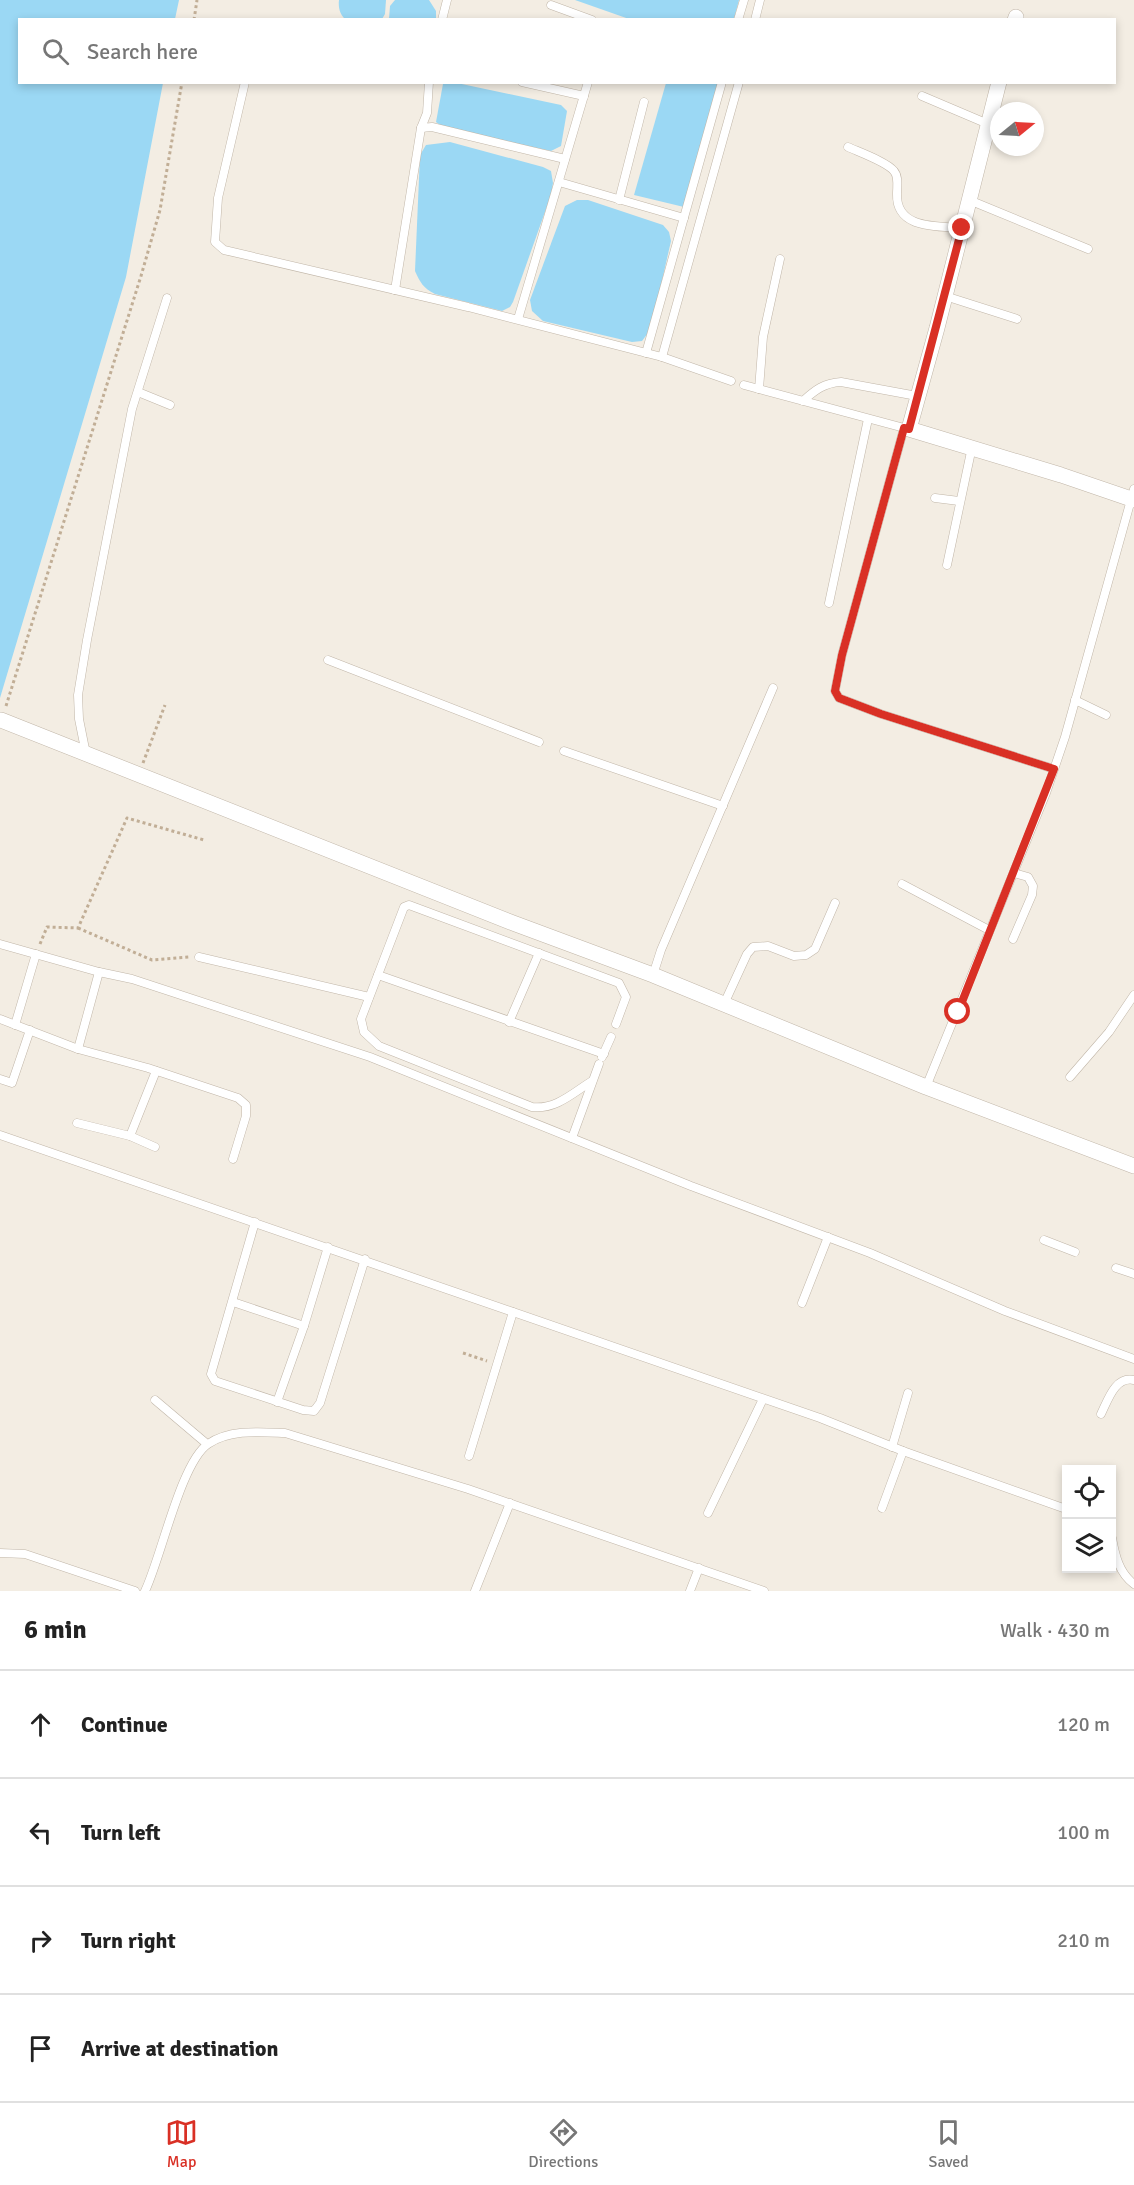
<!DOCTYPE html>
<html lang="en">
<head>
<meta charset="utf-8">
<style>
  body { margin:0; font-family:Signika,sans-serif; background:#f6f6f6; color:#222 }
  .controls { position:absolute; right:18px; bottom:18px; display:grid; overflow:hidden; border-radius:0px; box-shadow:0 3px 9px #0003 }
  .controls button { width:54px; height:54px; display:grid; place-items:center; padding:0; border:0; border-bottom:2px solid #e0e0e0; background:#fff; color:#222; font:30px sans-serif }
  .compass { position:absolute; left:990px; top:102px; width:54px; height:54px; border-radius:50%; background:#fff; box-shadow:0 3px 9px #0003; rotate:72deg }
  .stop { position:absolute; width:18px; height:18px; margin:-14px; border:4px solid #d93025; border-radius:50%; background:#fff }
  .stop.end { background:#d93025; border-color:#fff; box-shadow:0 2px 6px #0008 }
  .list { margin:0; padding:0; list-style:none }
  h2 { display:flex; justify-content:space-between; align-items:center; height:78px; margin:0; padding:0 24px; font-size:26px }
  h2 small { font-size:20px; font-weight:400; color:#767676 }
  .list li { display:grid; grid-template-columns:39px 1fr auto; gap:18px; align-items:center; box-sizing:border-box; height:108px; padding:0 24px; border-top:2px solid #e0e0e0 }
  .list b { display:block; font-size:22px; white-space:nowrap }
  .list em { font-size:20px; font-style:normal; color:#767676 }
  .icon { flex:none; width:33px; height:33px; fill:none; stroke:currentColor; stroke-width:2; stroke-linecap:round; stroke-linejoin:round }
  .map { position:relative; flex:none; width:1134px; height:1591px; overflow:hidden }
  .search { position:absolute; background:#fff; box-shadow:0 3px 9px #0003; left:18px; right:18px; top:18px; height:66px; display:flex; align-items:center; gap:15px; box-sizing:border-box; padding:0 21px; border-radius:0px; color:#767676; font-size:22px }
  .sheet { height:510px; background:#fff }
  nav { display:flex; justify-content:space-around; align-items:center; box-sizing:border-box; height:84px; border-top:2px solid #e0e0e0; background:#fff; font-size:16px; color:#767676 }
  nav a { display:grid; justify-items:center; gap:3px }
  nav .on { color:#d93025 }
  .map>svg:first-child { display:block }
  .water { fill:#9bd8f4 }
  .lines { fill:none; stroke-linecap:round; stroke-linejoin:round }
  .service-casing { stroke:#c1b6a8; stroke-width:9 }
  .minor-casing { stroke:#c1b6a8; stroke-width:16 }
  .path { stroke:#c1ae96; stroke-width:3; stroke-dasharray:3 3; stroke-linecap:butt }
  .service { stroke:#fff; stroke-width:8 }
  .minor { stroke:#fff; stroke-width:15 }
  .route { stroke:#d93025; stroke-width:8 }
</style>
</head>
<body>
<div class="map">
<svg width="1134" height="1591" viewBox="0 0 1134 1591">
  <rect width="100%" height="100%" fill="#f3ede3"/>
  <g class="water">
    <path d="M0 0H179L175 19 20 20V82L163 83 126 277 0 698Z"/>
    <path d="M339 0H386L385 14 382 19H345C340 15 338 7 339 0Z"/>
    <path d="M395 0H429L436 11V19H389L390 6Z"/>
    <path d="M575 0H739L734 19H629Z"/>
    <path d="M446 83H457L561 105 567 111 561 146 551 151 444 128 436 122 443 84Z"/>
    <path d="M666 83H720L684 207 634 195Z"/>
    <path d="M450 142 543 167 551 171 553 183 551 195 513 302 510 307 502 311 435 294C423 288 420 282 415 271L420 155 426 145Z"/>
    <path d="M577 200H588L663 225 669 232 671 241 651 329 642 341 632 342 543 321 532 311 530 300 565 206Z"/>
  </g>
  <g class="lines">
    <defs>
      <g id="service">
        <path d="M551 5 592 20"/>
        <path d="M442 20 447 0"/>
        <path d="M738 20 744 0"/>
        <path d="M755 20 760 0"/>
        <path d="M245 82 218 198 215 242 224 250 468 307 662 357"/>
        <path d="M429 82 427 113 421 128 432 127 565 159"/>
        <path d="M522 82 584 96"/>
        <path d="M922 96 988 124"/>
        <path d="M848 147C859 152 887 162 894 171 899 177 897 186 897 194 896 229 936 226 962 228"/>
        <path d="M559 182 684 218"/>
        <path d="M619 200 644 102"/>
        <path d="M969 200 1088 249"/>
        <path d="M395 290 421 128"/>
        <path d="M945 296 1017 319"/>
        <path d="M518 319 588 82"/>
        <path d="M646 353 722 82"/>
        <path d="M731 381 662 357 739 82"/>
        <path d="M744 385 908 429"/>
        <path d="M759 389 763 337 780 259"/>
        <path d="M138 392 170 405"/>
        <path d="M803 401C815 390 824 383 841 382L917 396"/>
        <path d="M904 428 842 655 835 691 839 698 881 714 1054 769"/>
        <path d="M935 498 959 501"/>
        <path d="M947 565 972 447"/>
        <path d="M829 603 868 419"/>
        <path d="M328 660 539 742"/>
        <path d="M1075 700 1106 715"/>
        <path d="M564 751 723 806"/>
        <path d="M86 754 79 719 78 695 87 640 132 409 167 298"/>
        <path d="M902 884 989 930"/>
        <path d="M1013 939 1032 895 1033 886 1028 877 1014 873"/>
        <path d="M0 944 99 972 132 979 370 1057 691 1186 870 1253 1005 1311 1134 1359"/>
        <path d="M199 957 369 997"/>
        <path d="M378 975 604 1054"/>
        <path d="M653 975 661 950 773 688"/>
        <path d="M724 1004 747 954 753 947 768 946 794 956 806 955 815 949 835 903"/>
        <path d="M0 1019 78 1049 148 1068 238 1098 246 1105V1116L233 1159"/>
        <path d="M509 1022 539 953"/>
        <path d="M15 1025 36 954"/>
        <path d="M78 1049 99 972"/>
        <path d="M602 1057 611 1037"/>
        <path d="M1070 1077 1109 1032 1134 995"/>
        <path d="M0 1079 12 1083 30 1030"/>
        <path d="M592 1081C574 1092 556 1110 532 1107L379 1046 364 1032 361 1019 404 907 409 905 619 983 626 997 616 1024"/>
        <path d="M926 1087 1046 793 1065 737 1134 489"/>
        <path d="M77 1123 130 1136 156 1071"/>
        <path d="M0 1135 820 1418 903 1451 1066 1509"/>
        <path d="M130 1136 155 1147"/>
        <path d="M572 1138 599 1064"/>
        <path d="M255 1222 211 1374 215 1381 303 1410 314 1411 320 1403 365 1259"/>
        <path d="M1044 1240 1075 1252"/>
        <path d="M1116 1268 1134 1274"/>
        <path d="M233 1302 304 1326 277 1402"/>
        <path d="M802 1303 828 1237"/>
        <path d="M304 1326 328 1247"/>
        <path d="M155 1400 207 1444"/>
        <path d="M1101 1414C1108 1400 1115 1376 1134 1380"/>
        <path d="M892 1447 908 1393"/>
        <path d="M469 1456 513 1312"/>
        <path d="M882 1508 903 1451"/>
        <path d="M708 1513 763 1399"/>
        <path d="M1112 1538C1115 1555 1119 1573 1134 1584"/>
        <path d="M0 1553 25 1554 135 1591"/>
        <path d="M145 1591C161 1558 181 1462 208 1444 230 1429 260 1432 285 1433L468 1489 764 1591"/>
        <path d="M475 1591 510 1503"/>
        <path d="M690 1591 699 1568"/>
      </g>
      <g id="minor">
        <path d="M1015 20 1016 17"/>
        <path d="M999 82 937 328 909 429 1061 475 1134 500"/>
        <path d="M1 720 513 923 653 975 926 1087 1134 1166"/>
      </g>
    </defs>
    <use href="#service" class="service-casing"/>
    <use href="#minor" class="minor-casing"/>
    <g class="path">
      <path d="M194 20 197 0"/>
      <path d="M6 706 141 276 160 210 182 82"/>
      <path d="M143 763 165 705"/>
      <path d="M78 928 152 960 189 957"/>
      <path d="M40 944 47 927 78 928 127 818 204 840"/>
      <path d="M463 1353 487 1361"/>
    </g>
    <use href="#service" class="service"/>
    <use href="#minor" class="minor"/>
  </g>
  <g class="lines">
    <path class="route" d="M958 1012 1054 769 881 714 839 698 835 691 842 655 904 428 909 429 962 228"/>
  </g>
</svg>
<div class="controls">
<button><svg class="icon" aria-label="locate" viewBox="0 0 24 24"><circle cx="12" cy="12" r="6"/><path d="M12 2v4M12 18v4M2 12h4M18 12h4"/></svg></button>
<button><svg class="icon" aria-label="layers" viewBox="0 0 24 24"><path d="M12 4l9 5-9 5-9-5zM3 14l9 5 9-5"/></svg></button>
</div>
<svg class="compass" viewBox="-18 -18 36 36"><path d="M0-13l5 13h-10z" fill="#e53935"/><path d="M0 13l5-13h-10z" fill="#767676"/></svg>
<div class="stop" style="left:958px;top:1012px"></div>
<div class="stop end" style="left:962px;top:228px"></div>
<div class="search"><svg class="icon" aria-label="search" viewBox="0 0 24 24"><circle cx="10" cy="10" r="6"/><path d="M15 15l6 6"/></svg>Search here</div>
</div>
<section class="sheet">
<h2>6 min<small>Walk · 430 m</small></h2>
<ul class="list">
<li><svg class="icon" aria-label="ahead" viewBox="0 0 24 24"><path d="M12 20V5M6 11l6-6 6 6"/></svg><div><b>Continue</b></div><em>120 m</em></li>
<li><svg class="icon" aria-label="left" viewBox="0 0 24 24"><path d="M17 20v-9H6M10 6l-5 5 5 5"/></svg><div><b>Turn left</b></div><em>100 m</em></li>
<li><svg class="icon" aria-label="right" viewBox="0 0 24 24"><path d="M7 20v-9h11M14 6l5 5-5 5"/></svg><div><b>Turn right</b></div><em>210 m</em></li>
<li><svg class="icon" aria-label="arrive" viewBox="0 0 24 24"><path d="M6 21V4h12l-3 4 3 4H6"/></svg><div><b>Arrive at destination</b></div></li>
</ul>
</section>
<nav>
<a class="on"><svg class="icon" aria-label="map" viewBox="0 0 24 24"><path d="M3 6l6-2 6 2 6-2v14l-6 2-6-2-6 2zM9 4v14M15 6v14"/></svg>Map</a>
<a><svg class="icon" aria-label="directions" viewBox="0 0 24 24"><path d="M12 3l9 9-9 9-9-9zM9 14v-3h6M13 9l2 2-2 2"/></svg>Directions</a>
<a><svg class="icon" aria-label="saved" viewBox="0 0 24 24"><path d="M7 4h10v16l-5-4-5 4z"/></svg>Saved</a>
</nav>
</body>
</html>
